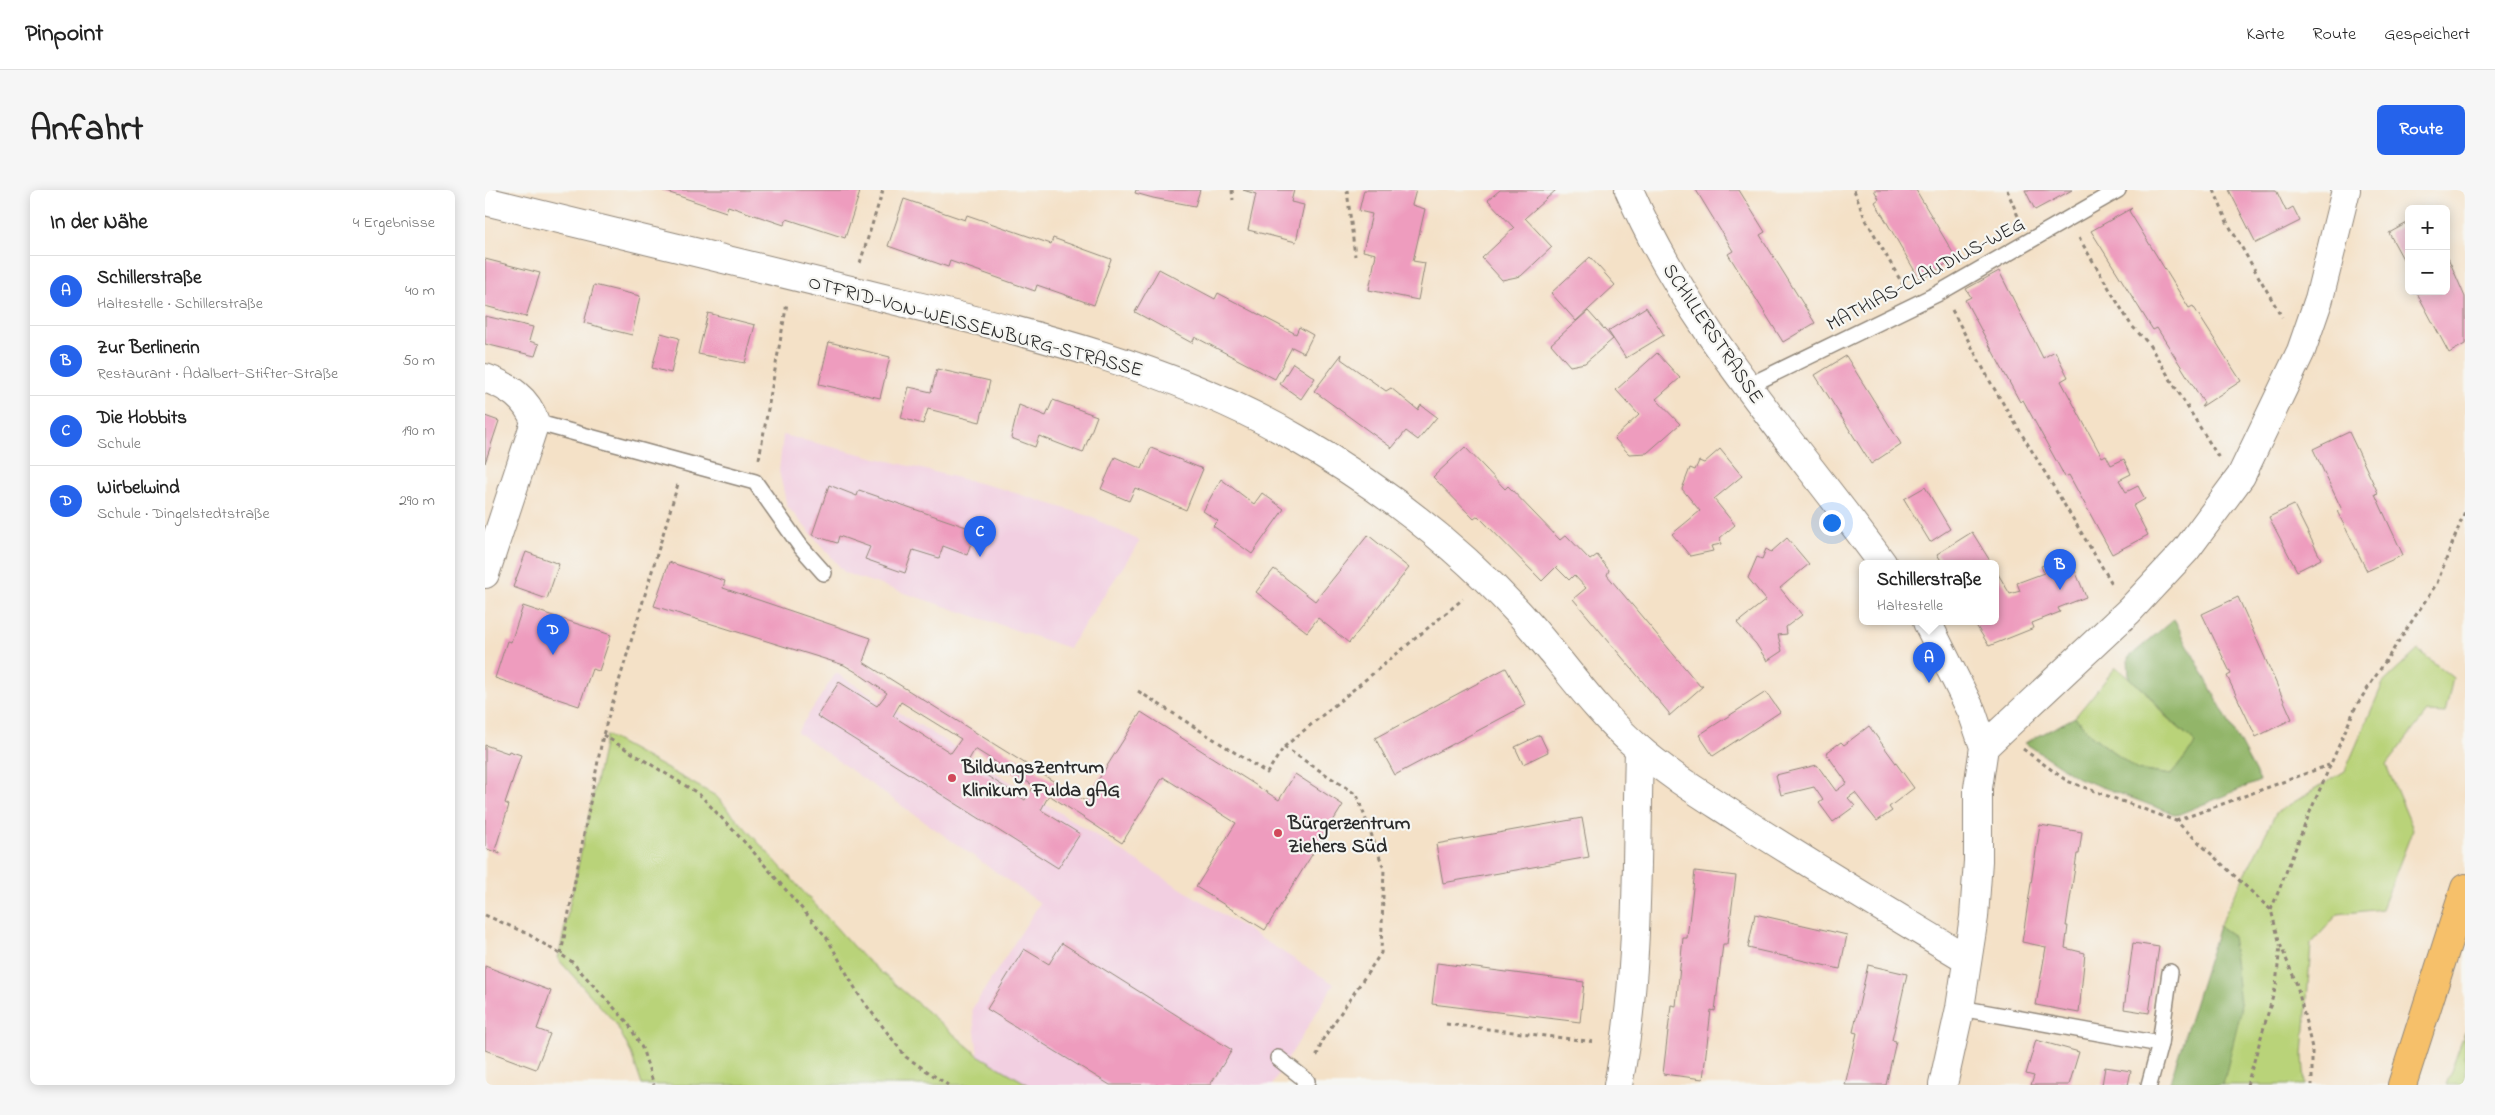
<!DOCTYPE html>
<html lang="de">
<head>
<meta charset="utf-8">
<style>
  body { margin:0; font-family:"Indie Flower",sans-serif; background:#f6f6f6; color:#222 }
  .controls { position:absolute; right:15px; top:15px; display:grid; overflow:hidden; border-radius:8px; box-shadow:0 2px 12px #0003 }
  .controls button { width:45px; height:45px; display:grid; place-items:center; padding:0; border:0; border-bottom:1px solid #e0e0e0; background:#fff; color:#222; font:25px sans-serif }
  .you { position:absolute; left:1346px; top:332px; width:18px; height:18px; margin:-12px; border:4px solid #fff; border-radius:50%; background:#1a73e8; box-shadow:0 0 0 8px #1a73e833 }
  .badge { display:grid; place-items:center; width:32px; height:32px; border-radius:50%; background:#2563eb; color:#fff; font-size:16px; font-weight:700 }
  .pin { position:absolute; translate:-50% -41px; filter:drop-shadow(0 1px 2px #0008) }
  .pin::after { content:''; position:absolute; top:26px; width:18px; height:15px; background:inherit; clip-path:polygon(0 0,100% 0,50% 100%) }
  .popup { position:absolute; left:1374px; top:370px; width:140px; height:65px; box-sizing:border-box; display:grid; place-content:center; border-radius:8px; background:#fff; filter:drop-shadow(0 1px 4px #0005); font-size:16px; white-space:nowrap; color:#767676 }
  .popup b { font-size:19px; color:#222 }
  .popup::after { content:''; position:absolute; left:50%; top:100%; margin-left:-10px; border:10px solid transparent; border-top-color:#fff }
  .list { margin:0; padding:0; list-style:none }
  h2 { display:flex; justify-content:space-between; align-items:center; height:65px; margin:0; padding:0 20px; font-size:21px }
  h2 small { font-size:16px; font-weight:400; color:#767676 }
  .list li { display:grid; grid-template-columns:32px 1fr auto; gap:15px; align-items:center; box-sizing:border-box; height:70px; padding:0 20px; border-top:1px solid #e0e0e0 }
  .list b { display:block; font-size:19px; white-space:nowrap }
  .list p { margin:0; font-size:16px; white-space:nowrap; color:#767676 }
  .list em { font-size:16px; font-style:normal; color:#767676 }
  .map { position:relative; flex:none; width:1980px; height:895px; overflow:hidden; border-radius:8px }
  header { display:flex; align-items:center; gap:30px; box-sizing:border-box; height:70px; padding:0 25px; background:#fff; border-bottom:1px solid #e0e0e0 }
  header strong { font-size:24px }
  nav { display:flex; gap:28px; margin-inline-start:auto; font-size:18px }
  .intro { display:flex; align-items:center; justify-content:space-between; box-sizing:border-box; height:120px; padding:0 30px }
  h1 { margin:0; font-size:35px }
  .button { padding:12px 22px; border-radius:8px; background:#2563eb; color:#fff; font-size:18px; font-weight:700 }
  main { display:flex; gap:30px; padding:0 30px }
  aside { flex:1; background:#fff; border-radius:8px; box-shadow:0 2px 12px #0003 }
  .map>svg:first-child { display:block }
  .built { fill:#f2cfe1 }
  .green { fill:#b9d379; stroke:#727f52 }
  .forest { fill:#92b569; stroke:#5e704a }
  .building { fill:#ee9cbe; fill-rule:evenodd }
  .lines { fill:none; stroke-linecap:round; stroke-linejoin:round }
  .service-casing { stroke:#908679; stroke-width:18 }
  .minor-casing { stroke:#908679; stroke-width:30 }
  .trunk-casing { stroke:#908679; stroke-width:30 }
  .path { stroke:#908679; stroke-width:3; stroke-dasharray:4 4; stroke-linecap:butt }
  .service { stroke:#fff; stroke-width:15 }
  .minor { stroke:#fff; stroke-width:28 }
  .trunk { stroke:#f6c06b; stroke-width:28 }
  .poi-dot { fill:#d1495b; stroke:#f6f6f2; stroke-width:2 }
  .labels { text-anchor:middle; stroke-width:4.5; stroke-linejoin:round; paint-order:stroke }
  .street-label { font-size:20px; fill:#2b2b2b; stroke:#f6f6f2 }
  .poi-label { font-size:20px; font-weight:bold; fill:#2b2b2b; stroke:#f6f6f2; text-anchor:start }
</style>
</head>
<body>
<header>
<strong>Pinpoint</strong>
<nav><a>Karte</a><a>Route</a><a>Gespeichert</a></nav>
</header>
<div class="intro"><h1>Anfahrt</h1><a class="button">Route</a></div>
<main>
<aside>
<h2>In der Nähe<small>4 Ergebnisse</small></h2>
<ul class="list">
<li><span class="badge">A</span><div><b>Schillerstraße</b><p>Haltestelle · Schillerstraße</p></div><em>40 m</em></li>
<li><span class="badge">B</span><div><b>Zur Berlinerin</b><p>Restaurant · Adalbert-Stifter-Straße</p></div><em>50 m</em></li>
<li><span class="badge">C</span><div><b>Die Hobbits</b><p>Schule</p></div><em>190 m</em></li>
<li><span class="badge">D</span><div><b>Wirbelwind</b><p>Schule · Dingelstedtstraße</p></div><em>290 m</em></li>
</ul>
</aside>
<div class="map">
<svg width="1980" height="895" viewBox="0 0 1980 895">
  <rect width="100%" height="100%" fill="#f6f6f2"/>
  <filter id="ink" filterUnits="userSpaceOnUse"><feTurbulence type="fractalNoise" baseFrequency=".02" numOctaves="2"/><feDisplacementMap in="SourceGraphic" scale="10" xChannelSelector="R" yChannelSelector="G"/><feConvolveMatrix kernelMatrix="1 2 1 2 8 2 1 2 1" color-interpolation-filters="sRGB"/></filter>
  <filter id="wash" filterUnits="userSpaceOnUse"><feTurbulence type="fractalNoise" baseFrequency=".0096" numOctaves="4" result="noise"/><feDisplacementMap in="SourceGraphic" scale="20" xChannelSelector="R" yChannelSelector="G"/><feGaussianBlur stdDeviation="1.12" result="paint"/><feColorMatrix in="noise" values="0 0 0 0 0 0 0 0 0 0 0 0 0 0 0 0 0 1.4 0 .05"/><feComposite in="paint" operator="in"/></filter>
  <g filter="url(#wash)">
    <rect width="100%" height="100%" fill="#f4e1c7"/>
    <g class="built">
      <path d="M298 245 514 298 604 326 655 351 584 458 360 383 302 316 294 281Z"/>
      <path d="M351 483 849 794 787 895H544L493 865 487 819 555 713 312 542Z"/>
    </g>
    <g class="green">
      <path d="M1933 460 1968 488 1960 523 1942 522 1901 575 1928 639 1897 719 1853 724 1826 754 1818 866 1820 895H1738L1747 745 1734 736 1791 623 1860 581 1898 493Z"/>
      <path d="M1631 477 1659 500 1680 526 1711 553 1686 585 1652 580 1606 545 1590 527Z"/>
      <path d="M121 545 231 606 377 766 493 865 544 895H157L146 863 131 834 73 769Z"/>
      <path d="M1980 842V895H1961Z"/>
    </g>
    <g class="forest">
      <path d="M1689 429 1775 591 1692 625 1593 588 1540 553 1590 527 1606 545 1652 580 1686 585 1711 553 1683 528 1659 500 1644 488 1643 468Z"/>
      <path d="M1734 736 1747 745 1756 821 1738 895H1684Z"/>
    </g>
    <g id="blocks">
      <g class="building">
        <path d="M176 0H368L375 2 360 48 302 29 299 35 243 16 241 22Z"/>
        <path d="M651 0H715L710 16 668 8 650 3Z"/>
        <path d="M758 0H809L806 12 819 15 811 52 763 40 771 4Z"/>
        <path d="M879 0H931L927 15 940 19 928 71 940 73 933 110 884 100 891 64 878 61 887 24 874 21Z"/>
        <path d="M1015 0H1071L1040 28 1067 57 1036 86 1017 90 997 68 1029 38 1003 10Z"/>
        <path d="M1211 0H1254L1280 42 1275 45 1330 133 1298 152 1243 64 1248 61Z"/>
        <path d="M1389 0H1431L1471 68 1435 90 1390 12 1394 9Z"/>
        <path d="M1540 0H1587L1550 20Z"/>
        <path d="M1744 0H1791L1801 21 1808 17 1815 31 1771 53Z"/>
        <path d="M419 9 480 30 482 25 566 54 568 48 626 69 609 115 552 95 550 101 465 71 463 77 403 56Z"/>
        <path d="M1647 18 1644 21 1704 118 1708 116 1756 191 1716 217 1719 213 1672 138 1668 140 1606 41Z"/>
        <path d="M1924 32V80L1904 43Z"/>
        <path d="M1961 63 1980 107V154L1964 163 1932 103 1961 101Z"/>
        <path d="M1105 67 1130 95 1091 131 1066 103Z"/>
        <path d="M0 69 55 83 41 127 0 116Z"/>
        <path d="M674 79 730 109 733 103 811 144 814 137 828 145 819 163 807 157 790 189 710 147 707 153 650 122Z"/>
        <path d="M1514 81 1558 168 1570 161 1583 187 1576 191 1617 267 1621 265 1626 275 1639 269 1646 284 1634 290 1641 302 1653 296 1660 309 1648 316 1663 345 1627 364 1584 285 1580 287 1538 210 1535 212 1480 110 1486 107 1481 99Z"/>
        <path d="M109 95 155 106 147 145 99 133Z"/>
        <path d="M1161 117 1179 145 1141 168 1123 141Z"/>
        <path d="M1103 121 1128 149 1100 173 1085 176 1066 154Z"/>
        <path d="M223 123 270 135 260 173 213 164Z"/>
        <path d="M0 126 48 137 44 151 54 154 50 166 0 154Z"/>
        <path d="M176 143 194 148 186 183 167 178Z"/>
        <path d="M344 152 405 167 395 208 334 194Z"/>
        <path d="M1172 163 1195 188 1171 209 1195 234 1162 263 1144 264 1129 248 1154 225 1131 200Z"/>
        <path d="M857 164 856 169 901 201 906 198 933 220 936 215 952 227 933 250 921 241 907 258 829 201Z"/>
        <path d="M1361 166 1416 254 1386 274 1330 185Z"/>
        <path d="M808 173 830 188 816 209 795 194Z"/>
        <path d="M452 179 505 191 495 232 443 219 438 234 416 228 424 197 446 202Z"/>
        <path d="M568 210 612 226 598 263 554 246 550 257 526 248 534 215 561 226Z"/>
        <path d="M0 226 14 231 0 273Z"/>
        <path d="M1864 242 1893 303 1890 304 1918 365 1882 381 1852 321 1857 320 1828 259Z"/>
        <path d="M980 257 1020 299 1023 296 1075 350 1081 345 1105 370 1112 365 1124 380 1122 385 1215 496H1218L1184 526V523L1088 409 1101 398 1089 385 1084 390 1071 377 1057 391 993 326 989 329 948 287Z"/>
        <path d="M666 258 718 279 701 320 650 298 644 311 616 299 630 267 657 279Z"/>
        <path d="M1235 259 1257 286 1229 309 1250 335 1235 348 1236 354 1226 356 1228 361 1205 366 1187 344 1215 321 1197 299 1205 278 1210 280 1214 271 1219 273Z"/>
        <path d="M736 289 769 314 777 303 799 319 767 364 728 336 733 331 718 321Z"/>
        <path d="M344 295 372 306 374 300 490 340 482 365 458 356 454 368 428 360 420 383 380 369 385 357 354 346 352 353 327 345Z"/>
        <path d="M1440 297 1465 339 1445 352 1419 309Z"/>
        <path d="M1809 315 1836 369 1812 381 1784 327Z"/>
        <path d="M1487 342 1507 374H1458L1452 364Z"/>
        <path d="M883 345 924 378 864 453 833 428 822 442 771 402 789 379 830 411Z"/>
        <path d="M1302 348 1324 374 1295 398 1317 425 1301 437 1302 444 1293 445 1297 461 1282 471 1271 454 1252 433 1281 410 1263 388 1272 367 1277 369 1281 359 1286 362Z"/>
        <path d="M41 362 74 374 62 409 28 397Z"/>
        <path d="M1584 366 1601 407 1573 418 1575 422 1547 433 1549 438 1504 456 1489 432H1510V379L1525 404 1535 401 1532 393 1559 383 1556 376Z"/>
        <path d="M184 372 240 391 238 398 386 448 378 472 600 611 656 522 794 610 810 584 858 615 780 740 711 697 751 633 678 587 637 653 564 605 556 620 595 644 573 678 332 526 354 492 392 516 402 503 371 482 359 475 169 416ZM416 512 476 549 466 563 408 526ZM490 559 549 596 540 610 482 573Z"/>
        <path d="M1753 407 1807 529 1771 547 1742 486 1746 484 1717 424Z"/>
        <path d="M38 416 126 445 114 481 107 479 94 516 10 488 22 451 26 452Z"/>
        <path d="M1021 478 1041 515 910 585 890 548Z"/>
        <path d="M1281 502 1295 522 1228 566 1214 545Z"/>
        <path d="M1384 536 1429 598 1404 617 1407 621 1392 631 1370 603 1363 608 1370 616 1348 632 1334 613 1338 610 1329 597 1296 605 1291 585 1332 575 1351 601 1362 593 1341 563 1356 552 1359 555Z"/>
        <path d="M1055 545 1063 562 1038 574 1030 557Z"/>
        <path d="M0 555 23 563 24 561 36 565 20 613 24 615 10 660 15 662V664L0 658Z"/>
        <path d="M1097 628 1104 667 958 693 951 654Z"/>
        <path d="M1555 635 1597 642 1594 664H1592L1581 736H1583L1580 758 1600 763 1594 823 1551 815 1561 757 1537 752Z"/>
        <path d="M1210 681 1251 686 1242 754H1238L1230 821 1226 820 1218 889 1178 884 1186 815 1191 816 1198 748H1202Z"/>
        <path d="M1270 724 1362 745 1355 779 1263 758Z"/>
        <path d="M577 753 747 860 725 895H625L502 819 539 759 564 774Z"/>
        <path d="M1648 753 1674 757 1664 823 1639 819Z"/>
        <path d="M952 773 1099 792 1095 832 947 814Z"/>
        <path d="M1383 775 1422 784 1407 850 1411 851 1401 895H1360L1372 843 1368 842Z"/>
        <path d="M0 776 66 801 52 839 65 844 51 879 0 860Z"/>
        <path d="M1551 850 1594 862 1584 895H1546L1549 886 1541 884Z"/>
        <path d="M1620 877 1646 881 1643 895H1617Z"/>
      </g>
    </g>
  </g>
  <g filter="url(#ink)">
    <use href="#blocks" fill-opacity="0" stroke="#908679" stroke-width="1"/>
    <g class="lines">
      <defs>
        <g id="service">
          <path d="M1263 196 1452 104 1633 0"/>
          <path d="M50 232 270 292 316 357 339 383"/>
          <path d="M1475 818 1675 854"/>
          <path d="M793 868 822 891 819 895"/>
          <path d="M1664 895 1675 854 1685 782"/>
        </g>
        <g id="minor">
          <path d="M1144 0C1204 139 1310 253 1398 374"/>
          <path d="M0 11C125 41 249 72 374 102 522 138 678 171 811 248 893 295 968 352 1032 421 1073 465 1105 516 1151 556 1182 584 1221 607 1256 630 1330 678 1406 723 1482 769"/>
          <path d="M0 188C23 196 42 208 50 232L0 384"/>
          <path d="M1442 432 1487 522 1499 557 1493 598V671L1489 727 1475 818 1458 895"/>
          <path d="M1499 557 1644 421 1701 360 1756 286 1816 161 1834 109 1861 0"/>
          <path d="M1133 895C1155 785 1151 670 1154 559"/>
        </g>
        <path id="trunk" d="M1917 895 1980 698"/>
      </defs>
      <use href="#service" class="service-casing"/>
      <use href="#minor" class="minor-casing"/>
      <use href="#trunk" class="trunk-casing"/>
      <g class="path">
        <path d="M747 0 748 10"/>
        <path d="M862 0 870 66"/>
        <path d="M1369 0 1380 28 1418 95"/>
        <path d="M1522 0 1535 31"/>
        <path d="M1729 0 1742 32 1797 127"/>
        <path d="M1594 48 1646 135 1663 153 1734 268"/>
        <path d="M375 73 398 0"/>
        <path d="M1467 120 1507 195 1628 395"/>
        <path d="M274 269 302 113"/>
        <path d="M653 501 782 583 799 557 978 409"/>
        <path d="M118 545 214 604 265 658 342 748 375 807 421 867 463 895"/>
        <path d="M799 557 872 605 899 679 896 763 838 849 831 868"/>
        <path d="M1538 559 1582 591 1691 631 1786 720 1795 754 1812 795 1827 858V895"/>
        <path d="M1691 631 1844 575"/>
        <path d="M1786 720 1825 622 1871 516 1952 393 1980 321"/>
        <path d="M0 725 43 744 86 771 143 833 157 858 169 895"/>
        <path d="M76 764 118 545 193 294"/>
        <path d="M961 834 1111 852"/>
        <path d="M1762 895 1791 796 1795 755"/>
      </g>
      <use href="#service" class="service"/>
      <use href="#minor" class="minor"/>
      <use href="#trunk" class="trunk"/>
    </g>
  </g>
  <g class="poi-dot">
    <circle cx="467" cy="588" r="5"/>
    <circle cx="793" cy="643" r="5"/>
  </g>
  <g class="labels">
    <g class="street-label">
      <text transform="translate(1440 83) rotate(-28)" y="7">MATHIAS-CLAUDIUS-WEG</text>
      <text transform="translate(491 135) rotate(15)" y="7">OTFRID-VON-WEISSENBURG-STRASSE</text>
      <text transform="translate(1229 143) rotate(56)" y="7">SCHILLERSTRASSE</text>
    </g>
    <g class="poi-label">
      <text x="477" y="583">BildungsZentrum<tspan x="477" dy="23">Klinikum Fulda gAG</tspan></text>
      <text x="803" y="639">Bürgerzentrum<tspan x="803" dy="23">Ziehers Süd</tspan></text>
    </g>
  </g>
</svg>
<div class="controls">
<button>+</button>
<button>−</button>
</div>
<div class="you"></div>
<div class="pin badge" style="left:1444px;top:493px">A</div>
<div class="popup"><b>Schillerstraße</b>Haltestelle</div>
<div class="pin badge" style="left:1575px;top:400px">B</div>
<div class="pin badge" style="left:495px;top:367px">C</div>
<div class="pin badge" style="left:68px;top:465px">D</div>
</div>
</main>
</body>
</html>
